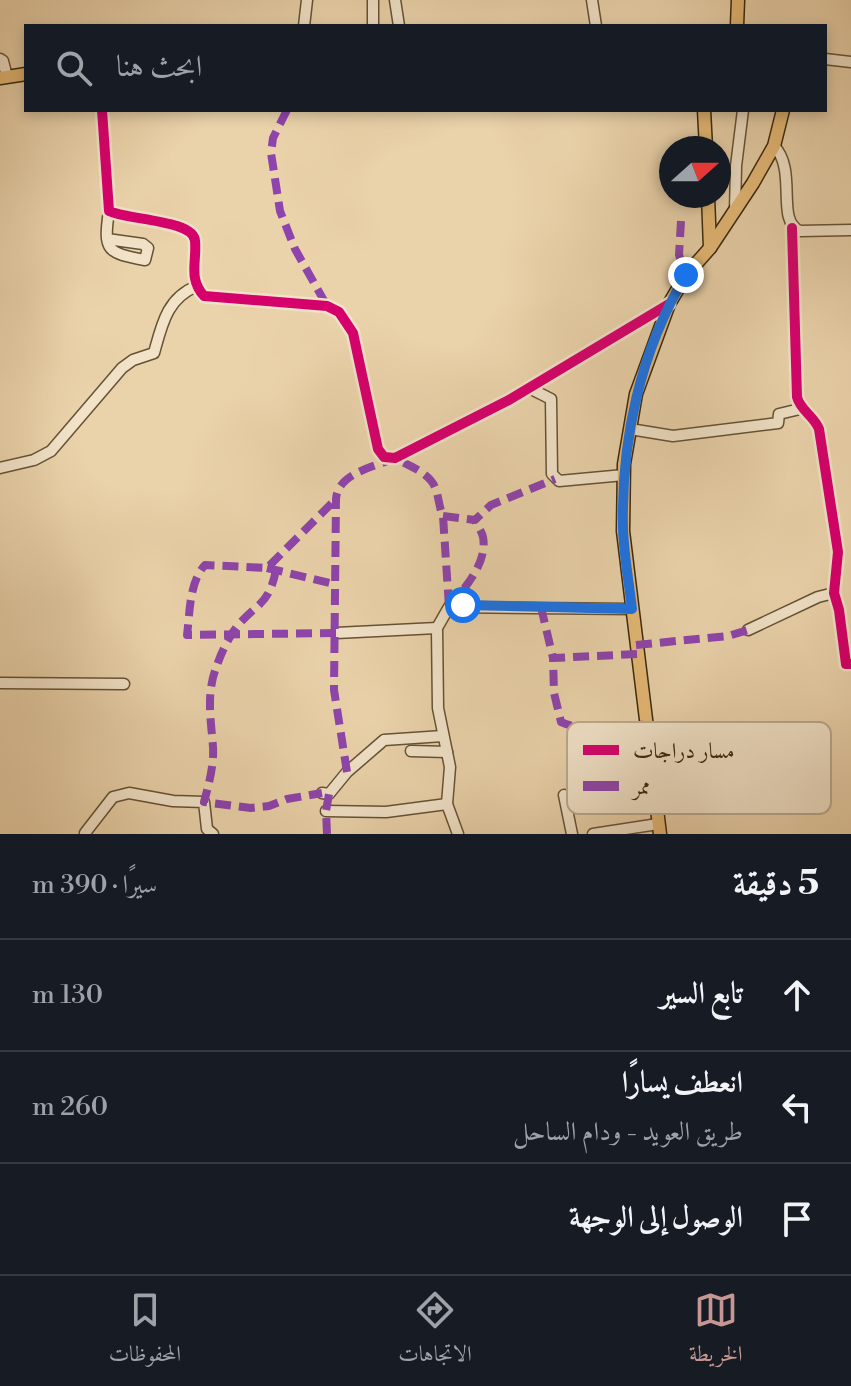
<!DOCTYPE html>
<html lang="ar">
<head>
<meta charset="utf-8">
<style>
  body { margin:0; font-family:"Libre Bodoni",Amiri,serif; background:#20242c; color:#f1f3f6; direction:rtl }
  .compass { position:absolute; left:659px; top:136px; width:72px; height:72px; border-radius:50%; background:#171b24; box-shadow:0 4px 12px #0003; rotate:69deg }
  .stop { position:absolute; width:24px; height:24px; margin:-18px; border:6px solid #1a73e8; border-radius:50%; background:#fff }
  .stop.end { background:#1a73e8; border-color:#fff; box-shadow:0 2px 8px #0008 }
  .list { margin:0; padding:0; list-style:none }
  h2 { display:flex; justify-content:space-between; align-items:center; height:104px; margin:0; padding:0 32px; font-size:34px }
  h2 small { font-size:26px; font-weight:400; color:#9ea1a6 }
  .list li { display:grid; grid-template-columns:52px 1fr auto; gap:24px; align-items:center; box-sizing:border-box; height:112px; padding:0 32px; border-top:2px solid #363941 }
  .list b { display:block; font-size:30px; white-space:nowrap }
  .list p { margin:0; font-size:26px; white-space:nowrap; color:#9ea1a6 }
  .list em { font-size:26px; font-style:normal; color:#9ea1a6 }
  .icon { flex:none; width:44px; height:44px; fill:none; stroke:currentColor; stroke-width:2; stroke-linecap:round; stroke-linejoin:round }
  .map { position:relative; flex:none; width:851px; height:834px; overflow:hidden; direction:ltr }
  .search { position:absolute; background:#171b24; box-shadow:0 4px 12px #0003; left:24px; right:24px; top:24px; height:88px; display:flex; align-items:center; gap:20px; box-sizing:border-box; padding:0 28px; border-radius:0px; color:#9ea1a6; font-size:30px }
  .sheet { height:440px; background:#171b24 }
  nav { display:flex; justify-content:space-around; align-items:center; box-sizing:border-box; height:112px; border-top:2px solid #363941; background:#171b24; font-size:22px; color:#9ea1a6 }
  nav a { display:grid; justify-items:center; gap:4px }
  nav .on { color:#c59692 }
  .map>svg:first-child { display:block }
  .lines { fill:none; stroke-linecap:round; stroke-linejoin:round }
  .minor-casing { stroke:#655235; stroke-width:13 }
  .major-casing { stroke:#39270e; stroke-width:15 }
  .minor { stroke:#f1e2c8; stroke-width:10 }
  .major { stroke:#e5b975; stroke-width:12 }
  .quiet { stroke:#8e44ad; stroke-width:8; stroke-dasharray:16 8; stroke-linecap:butt }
  .cycleway-casing { stroke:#f1e2c8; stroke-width:15 }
  .cycleway { stroke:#d6006c; stroke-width:10 }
  .route { stroke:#1a73e8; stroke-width:10 }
  .key { fill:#f1e2c8; stroke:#baaa90; stroke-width:2 }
  .key-label { font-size:22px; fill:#39270e }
</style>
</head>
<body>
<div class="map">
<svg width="851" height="834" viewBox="0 0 851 834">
  <rect width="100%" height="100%" fill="#ead2aa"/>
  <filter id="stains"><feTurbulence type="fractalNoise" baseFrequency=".0025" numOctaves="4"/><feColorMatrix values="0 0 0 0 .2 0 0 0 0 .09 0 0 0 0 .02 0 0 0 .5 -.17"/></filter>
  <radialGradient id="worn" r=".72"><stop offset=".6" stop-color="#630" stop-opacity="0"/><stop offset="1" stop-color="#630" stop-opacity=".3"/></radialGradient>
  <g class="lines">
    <defs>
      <g id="minor">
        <path d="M395 0 399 26"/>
        <path d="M592 0 596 26"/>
        <path d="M304 26 307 0"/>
        <path d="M373 26V0"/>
        <path d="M0 59 3 61 7 77"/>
        <path d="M825 59 851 62"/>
        <path d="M102 110 109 211C128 220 194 220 195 241 197 262 188 278 204 296L327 306 339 312 353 333 378 449 384 457 395 458 509 400 669 304"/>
        <path d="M774 146C798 170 775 221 800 231L851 230"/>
        <path d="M735 211 736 166 743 110"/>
        <path d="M792 228 797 397C800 410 814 416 819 429L838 552 834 593 839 610 846 664H851"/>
        <path d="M107 239 143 244 148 248 145 260C107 253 103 251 109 211"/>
        <path d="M529 388 551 399 552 474 559 481 624 475"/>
        <path d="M630 429 673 436 778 423 779 414 804 408"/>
        <path d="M0 468 34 460 51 451 122 368 133 360 154 353C162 324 167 298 197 286"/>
        <path d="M748 630 818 597 834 593"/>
        <path d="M336 633 437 628"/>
        <path d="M0 683 124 684"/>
        <path d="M411 751 447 752"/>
        <path d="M322 793 329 794 347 772 384 740 443 736"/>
        <path d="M564 795 572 834"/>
        <path d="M567 805 652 786"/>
        <path d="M326 811 386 812 447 804"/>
        <path d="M85 833 113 797 129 793 173 801 204 802 207 829 213 834"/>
        <path d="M458 834 447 804 450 767 438 708 437 628 449 607 632 609"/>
        <path d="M593 834 658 824"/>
      </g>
      <g id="major">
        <path d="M737 26 738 0"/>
        <path d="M0 78 26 74"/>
        <path d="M704 110 706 148"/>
        <path d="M708 196 710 248"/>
        <path d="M660 834 623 531 624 464 636 394 669 304 686 275 710 248 753 183 774 146 783 110"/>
      </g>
    </defs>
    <use href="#minor" class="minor-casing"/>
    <use href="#major" class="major-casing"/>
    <use href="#minor" class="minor"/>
    <use href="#major" class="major"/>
    <g class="quiet">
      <path d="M287 110 273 138 271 153 280 211 295 249 327 306"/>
      <path d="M681 221 679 255 686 275"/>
      <path d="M443 516 475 520 491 505 555 479"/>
      <path d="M267 568 334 584"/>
      <path d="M276 570C269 604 259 602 239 624 229 636 221 653 216 668 206 694 211 720 213 747 214 765 209 784 204 802L251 808 269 806 287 799 322 793"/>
      <path d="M449 607C464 589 488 563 483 537 482 532 477 525 475 520"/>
      <path d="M541 607 553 658"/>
      <path d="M336 633 187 635C190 613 189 582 205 565L267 568 336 499"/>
      <path d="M636 645 728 636 748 630"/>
      <path d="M637 654 553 658 554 693 561 722C586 733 619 729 645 724"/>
      <path d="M347 772 334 690 336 499C338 473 374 467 395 458 409 466 431 473 436 490 439 499 439 507 443 516L449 607"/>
      <path d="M327 834 326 811 329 794"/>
    </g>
    <defs>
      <g id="cycleway">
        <path d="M102 110 109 211C128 220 194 220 195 241 197 262 188 278 204 296L327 306 339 312 353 333 378 449 384 457 395 458 509 400 669 304"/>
        <path d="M792 228 797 397C800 410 814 416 819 429L838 552 834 593 839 610 846 664H851"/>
      </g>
    </defs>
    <use href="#cycleway" class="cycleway-casing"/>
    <use href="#cycleway" class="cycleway"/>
  </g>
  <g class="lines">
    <path class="route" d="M463 605 632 609C629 582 624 556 623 529 621 441 640 351 686 275"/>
  </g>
  <rect x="567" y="722" width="264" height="92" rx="12" class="key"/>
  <rect x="583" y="745" width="36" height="10" fill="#d6006c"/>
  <rect x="583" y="781" width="36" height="10" fill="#8e44ad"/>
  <g class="key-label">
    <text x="633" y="758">مسار دراجات</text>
    <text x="633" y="794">ممر</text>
  </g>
  <rect width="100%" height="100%" filter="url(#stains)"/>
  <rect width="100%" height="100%" fill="url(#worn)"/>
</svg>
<svg class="compass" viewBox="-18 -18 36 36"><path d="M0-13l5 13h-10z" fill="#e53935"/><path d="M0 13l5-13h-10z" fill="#9ea1a6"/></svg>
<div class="stop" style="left:463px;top:605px"></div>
<div class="stop end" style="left:686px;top:275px"></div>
<div class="search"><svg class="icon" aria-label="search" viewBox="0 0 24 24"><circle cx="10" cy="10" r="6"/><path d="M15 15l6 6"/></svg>ابحث هنا</div>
</div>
<section class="sheet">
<h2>5 دقيقة<small>سيرًا · 390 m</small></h2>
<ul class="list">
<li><svg class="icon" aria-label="ahead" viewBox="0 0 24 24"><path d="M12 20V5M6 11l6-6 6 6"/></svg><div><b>تابع السير</b></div><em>130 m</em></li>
<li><svg class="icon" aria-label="left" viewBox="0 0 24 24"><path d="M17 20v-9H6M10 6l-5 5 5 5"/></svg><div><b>انعطف يسارًا</b><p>طريق العويد - ودام الساحل</p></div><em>260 m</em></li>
<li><svg class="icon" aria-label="arrive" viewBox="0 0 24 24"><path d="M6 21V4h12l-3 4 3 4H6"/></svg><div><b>الوصول إلى الوجهة</b></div></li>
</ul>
</section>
<nav>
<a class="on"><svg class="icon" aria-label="map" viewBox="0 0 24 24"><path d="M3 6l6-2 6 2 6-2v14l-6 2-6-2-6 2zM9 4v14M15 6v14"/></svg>الخريطة</a>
<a><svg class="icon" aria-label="directions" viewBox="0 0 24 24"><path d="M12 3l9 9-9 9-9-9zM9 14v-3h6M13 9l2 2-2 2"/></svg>الاتجاهات</a>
<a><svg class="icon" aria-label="saved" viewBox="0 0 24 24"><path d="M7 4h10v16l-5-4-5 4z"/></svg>المحفوظات</a>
</nav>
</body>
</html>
